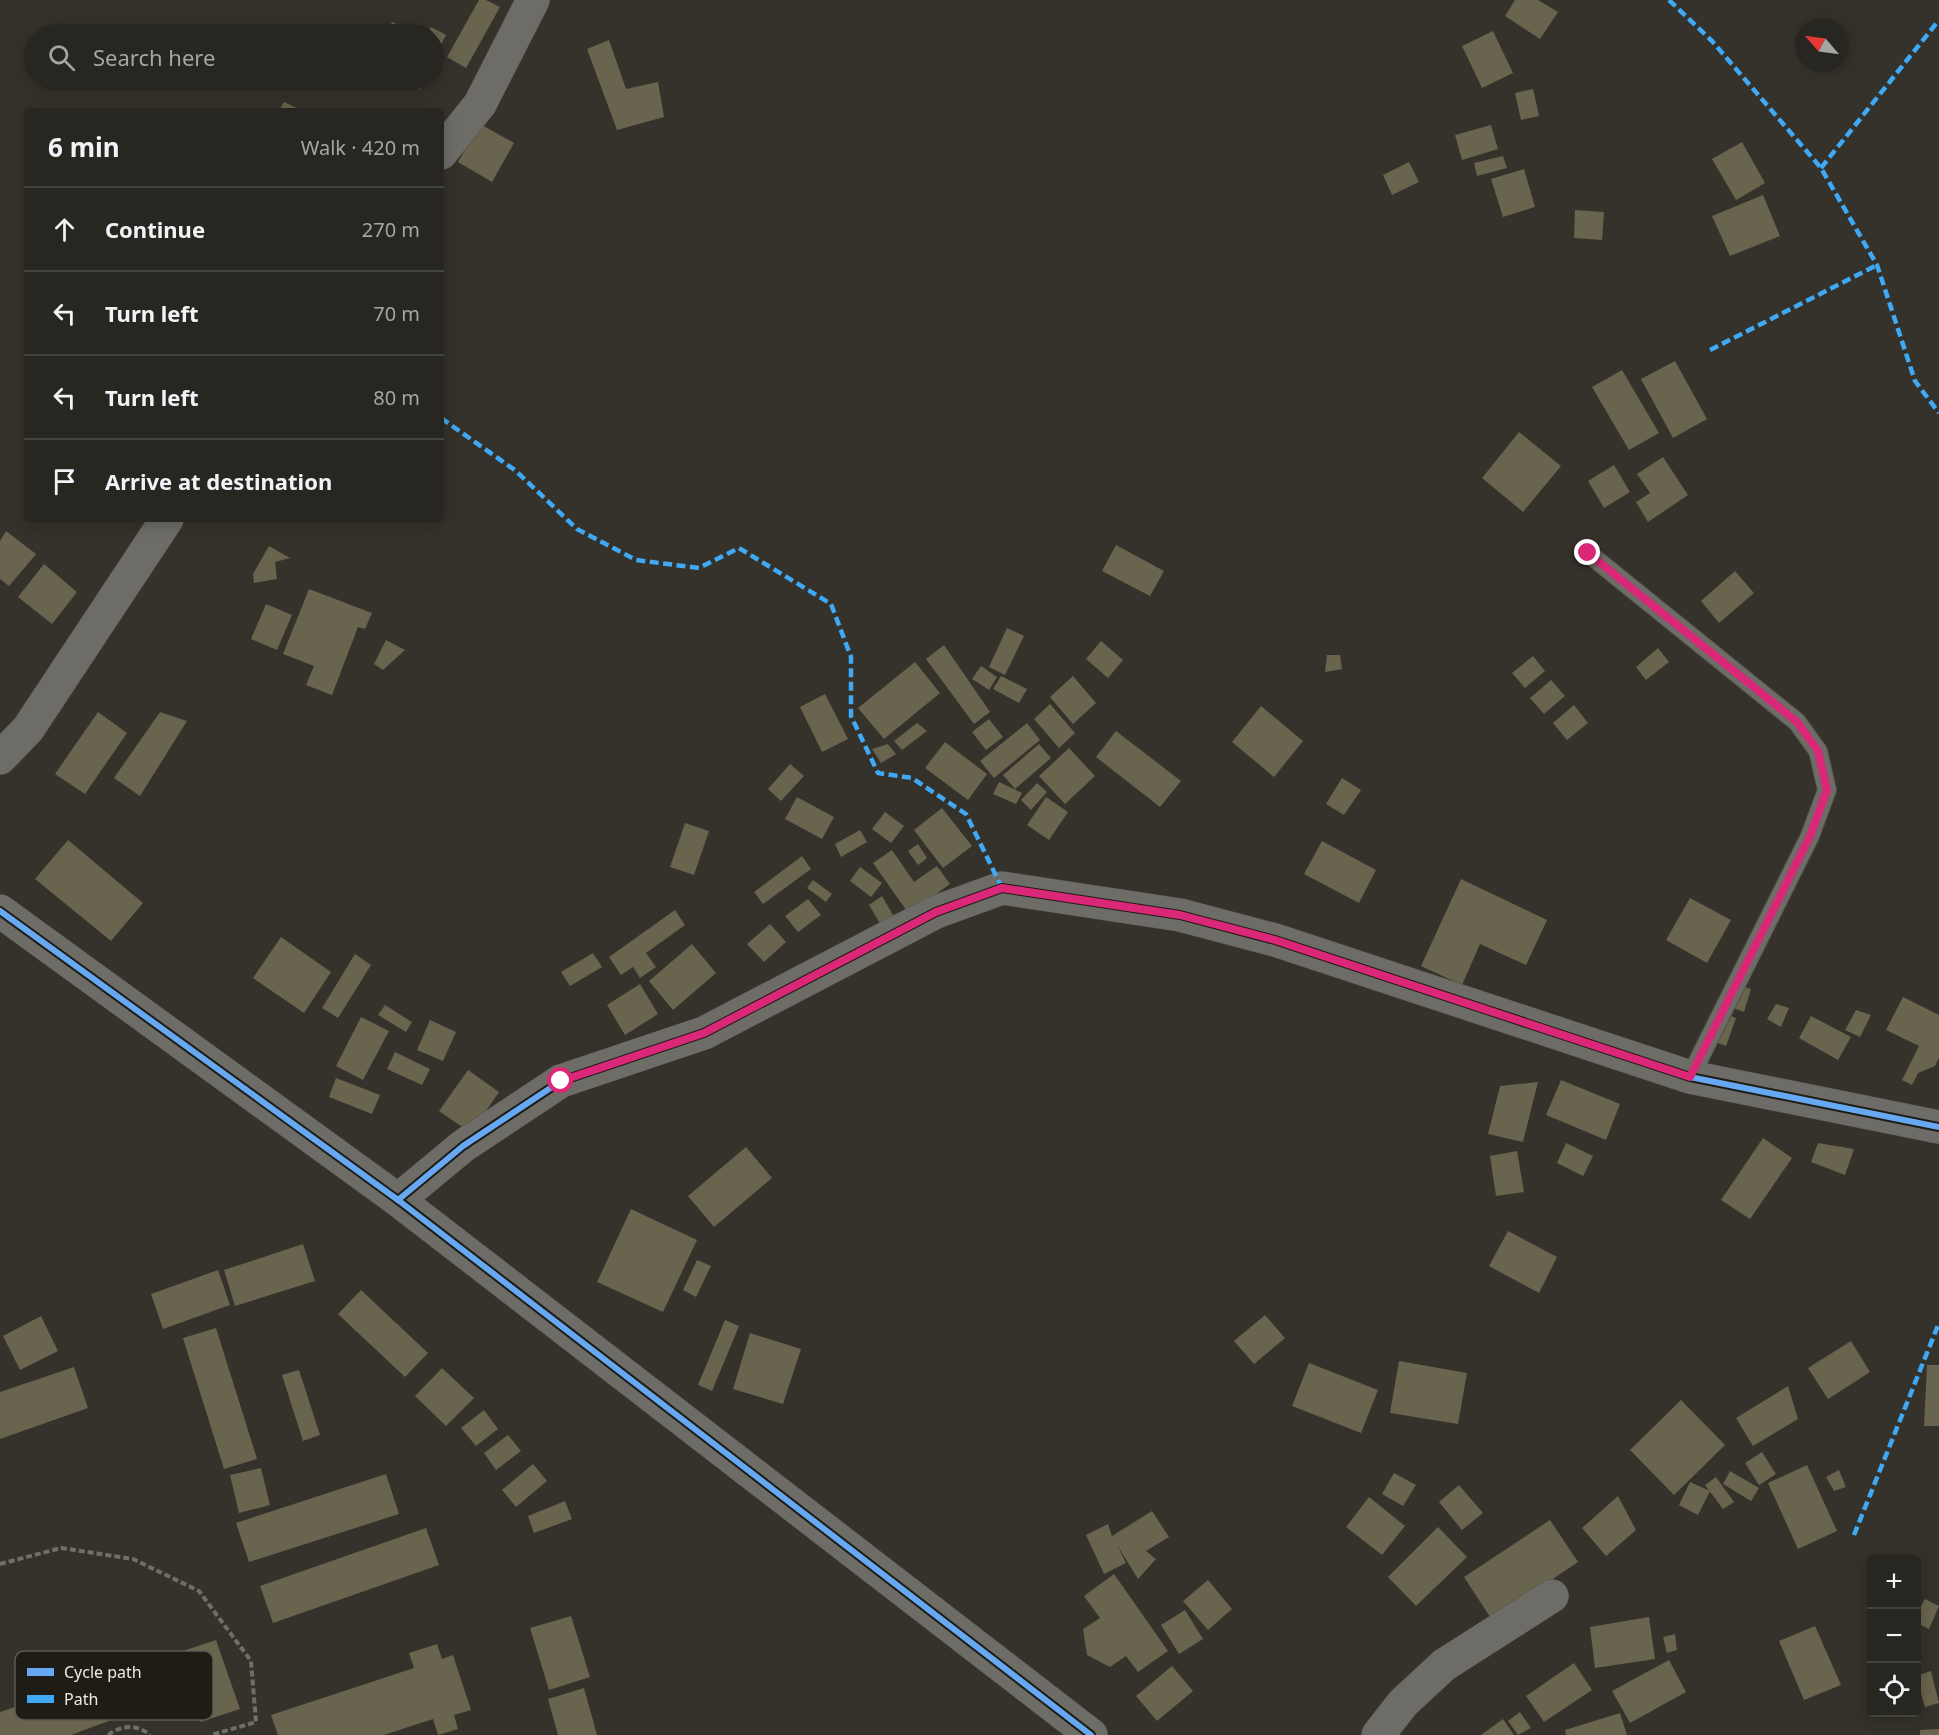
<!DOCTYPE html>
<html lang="en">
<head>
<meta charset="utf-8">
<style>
  body { margin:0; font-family:"Noto Sans",sans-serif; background:#2f2e29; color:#f1f3f6 }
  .controls { position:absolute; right:18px; bottom:18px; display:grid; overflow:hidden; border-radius:6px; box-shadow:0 3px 15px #0003 }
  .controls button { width:54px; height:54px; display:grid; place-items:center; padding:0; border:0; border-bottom:2px solid #43433e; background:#272620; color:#f1f3f6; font:30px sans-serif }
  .compass { position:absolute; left:1795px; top:18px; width:54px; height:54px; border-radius:50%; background:#272620; box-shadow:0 3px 15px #0003; rotate:298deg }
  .stop { position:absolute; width:18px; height:18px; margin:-14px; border:4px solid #db2777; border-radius:50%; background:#fff }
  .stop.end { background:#db2777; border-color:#fff; box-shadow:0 2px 6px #0008 }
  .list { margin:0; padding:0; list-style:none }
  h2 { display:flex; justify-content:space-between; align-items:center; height:78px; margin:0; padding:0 24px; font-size:26px }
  h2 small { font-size:20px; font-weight:400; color:#a4a5a5 }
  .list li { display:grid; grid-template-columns:39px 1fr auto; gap:18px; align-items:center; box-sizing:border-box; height:84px; padding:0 24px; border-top:2px solid #43433e }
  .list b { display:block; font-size:22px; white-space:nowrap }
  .list em { font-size:20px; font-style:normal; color:#a4a5a5 }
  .icon { flex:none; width:33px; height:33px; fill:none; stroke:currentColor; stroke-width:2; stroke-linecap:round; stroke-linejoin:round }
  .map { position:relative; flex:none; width:1939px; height:1735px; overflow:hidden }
  .search { position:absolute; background:#272620; box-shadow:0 3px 15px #0003; left:24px; top:24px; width:420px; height:66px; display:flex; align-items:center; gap:15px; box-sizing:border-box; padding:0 21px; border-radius:33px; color:#a4a5a5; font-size:22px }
  .panel { position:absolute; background:#272620; box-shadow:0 3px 15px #0003; left:24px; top:108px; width:420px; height:414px; border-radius:6px }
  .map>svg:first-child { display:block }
  .building { fill:#69644d }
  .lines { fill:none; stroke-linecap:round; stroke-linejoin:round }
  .lane-casing { stroke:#525049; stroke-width:20 }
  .street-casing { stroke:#525049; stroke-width:34 }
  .path { stroke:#706e69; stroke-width:4; stroke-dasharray:6 3; stroke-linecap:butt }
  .lane { stroke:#6d6c66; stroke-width:18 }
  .street { stroke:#6d6c66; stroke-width:33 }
  .quiet { stroke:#3fa9f5; stroke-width:4.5; stroke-dasharray:9 4.5; stroke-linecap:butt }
  .cycleway-casing { stroke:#1e1c15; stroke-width:10 }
  .cycleway { stroke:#66a8f1; stroke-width:6 }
  .route { stroke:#db2777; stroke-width:8 }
  .key { fill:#1e1c15; stroke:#5c5a52; stroke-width:1.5 }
  .key-label { font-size:16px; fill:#edebe1 }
</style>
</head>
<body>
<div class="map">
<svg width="1939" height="1735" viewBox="0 0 1939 1735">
  <rect width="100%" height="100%" fill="#34322a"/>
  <g class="building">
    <path d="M479 0H486L500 7 466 68 447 57Z"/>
    <path d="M1515 0H1538L1558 12 1540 39 1505 16Z"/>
    <path d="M392 22 417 34H386Z"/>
    <path d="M431 27 446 35 434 58V34H427Z"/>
    <path d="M1493 31 1513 73 1482 88 1462 46Z"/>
    <path d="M609 40 626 89 658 82 664 117 617 130 587 49Z"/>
    <path d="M399 80H425L420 90Z"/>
    <path d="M1533 89 1539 116 1521 120 1515 93Z"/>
    <path d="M284 102 303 111H279Z"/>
    <path d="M480 124 514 143 492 182 458 162Z"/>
    <path d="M1491 125 1498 149 1462 160 1455 135Z"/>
    <path d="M1742 142 1765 183 1736 200 1712 159Z"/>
    <path d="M1503 156 1507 168 1477 176 1474 163Z"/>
    <path d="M1409 162 1419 182 1392 195 1383 175Z"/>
    <path d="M1524 169 1535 207 1503 217 1491 179Z"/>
    <path d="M1763 195 1780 236 1730 256 1712 216Z"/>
    <path d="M1575 210 1604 212 1602 240 1574 238Z"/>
    <path d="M1675 361 1707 419 1673 438 1641 379Z"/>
    <path d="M1622 370 1659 433 1629 450 1592 387Z"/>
    <path d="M1519 432 1561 466 1523 512 1482 478Z"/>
    <path d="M1663 457 1688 495 1648 522 1636 502 1650 493 1637 474Z"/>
    <path d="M1614 465 1630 492 1604 508 1588 481Z"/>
    <path d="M6 531 36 554 9 586 0 579V541Z"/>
    <path d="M1116 545 1164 571 1150 596 1102 571Z"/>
    <path d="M269 546 290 558 275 562 277 579 254 583 253 574Z"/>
    <path d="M44 564 77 592 52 624 18 597Z"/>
    <path d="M1735 571 1754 593 1719 623 1701 601Z"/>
    <path d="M309 589 372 613 365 629 358 627 332 695 306 685 314 666 283 654Z"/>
    <path d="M266 604 292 615 277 650 251 639Z"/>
    <path d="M1007 628 1024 636 1005 675 989 667Z"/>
    <path d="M386 640 405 650 383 670 374 664Z"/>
    <path d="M1101 641 1123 660 1108 678 1086 659Z"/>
    <path d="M944 645 990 712 974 724 926 659Z"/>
    <path d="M1658 648 1669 662 1646 680 1636 667Z"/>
    <path d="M1327 655H1340L1342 669 1325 672Z"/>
    <path d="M1533 656 1545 671 1525 688 1512 673Z"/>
    <path d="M915 662 940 693 884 739 858 708Z"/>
    <path d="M981 666 997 677 989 690 972 679Z"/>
    <path d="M1001 676 1027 689 1019 703 993 689Z"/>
    <path d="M1073 676 1096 703 1073 724 1050 697Z"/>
    <path d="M1551 680 1565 696 1544 714 1530 698Z"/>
    <path d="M825 694 848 739 822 752 800 707Z"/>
    <path d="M1050 704 1075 733 1059 748 1034 719Z"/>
    <path d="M1574 705 1588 723 1567 740 1553 723Z"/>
    <path d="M1261 706 1303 741 1274 777 1232 742Z"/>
    <path d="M98 712 127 733 85 794 55 774Z"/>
    <path d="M160 712 187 721 140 796 114 778Z"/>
    <path d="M989 719 1003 737 986 750 972 732Z"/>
    <path d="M917 723 927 731 902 750 894 741Z"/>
    <path d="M1027 723 1040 740 994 778 980 761Z"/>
    <path d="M1116 731 1181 781 1160 807 1096 757Z"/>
    <path d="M945 742 987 774 968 800 925 768Z"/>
    <path d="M888 744 896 754 881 763 872 749Z"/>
    <path d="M1039 744 1051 758 1015 789 1003 775Z"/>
    <path d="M1069 748 1095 776 1065 804 1039 776Z"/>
    <path d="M790 764 804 776 781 801 768 789Z"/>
    <path d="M1342 778 1361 790 1344 815 1326 804Z"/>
    <path d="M999 782 1022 793 1016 804 993 794Z"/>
    <path d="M1037 783 1047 792 1031 810 1021 800Z"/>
    <path d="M797 797 834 817 822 839 785 819Z"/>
    <path d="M1046 797 1068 812 1049 840 1027 825Z"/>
    <path d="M942 808 972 846 943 868 914 830Z"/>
    <path d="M885 812 904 826 891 843 872 829Z"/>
    <path d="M685 823 709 831 694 875 670 867Z"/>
    <path d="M860 830 867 842 841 857 835 844Z"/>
    <path d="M68 840 143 903 111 941 35 879Z"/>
    <path d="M1322 841 1376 870 1359 903 1304 874Z"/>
    <path d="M918 844 927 858 918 865 908 851Z"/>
    <path d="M892 850 914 882 937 866 950 884 909 914 873 863Z"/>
    <path d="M802 856 811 869 763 904 754 892Z"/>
    <path d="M860 867 882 883 871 897 850 881Z"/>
    <path d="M1461 879 1547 920 1526 965 1480 944 1462 985 1421 966Z"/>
    <path d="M813 880 832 894 826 902 807 888Z"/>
    <path d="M882 896 897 922 884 930 869 905Z"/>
    <path d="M1690 898 1731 920 1707 963 1666 940Z"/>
    <path d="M808 899 821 915 798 932 785 916Z"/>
    <path d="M675 910 685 925 646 953 656 967 640 978 633 967 621 975 609 957Z"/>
    <path d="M770 924 786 942 764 962 747 944Z"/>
    <path d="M281 937 331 972 304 1013 253 978Z"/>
    <path d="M692 944 716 973 673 1010 649 981Z"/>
    <path d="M593 953 602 967 570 986 561 972Z"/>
    <path d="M355 954 371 965 338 1018 322 1008Z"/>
    <path d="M640 984 658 1014 625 1035 607 1005Z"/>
    <path d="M1735 984 1751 989 1744 1012 1728 1006Z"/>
    <path d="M1903 997 1939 1015V1058L1935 1066 1918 1073 1912 1085 1902 1080 1919 1046 1886 1030Z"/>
    <path d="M1776 1004 1789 1008 1781 1027 1767 1019Z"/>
    <path d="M385 1005 412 1022 406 1032 378 1015Z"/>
    <path d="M1856 1010 1871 1015 1860 1037 1845 1030Z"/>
    <path d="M1723 1013 1736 1018 1726 1046 1713 1041Z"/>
    <path d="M1811 1016 1851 1037 1838 1060 1799 1038Z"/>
    <path d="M361 1017 389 1031 363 1080 336 1066Z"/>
    <path d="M430 1020 456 1032 443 1061 417 1050Z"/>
    <path d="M395 1052 430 1069 422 1085 387 1069Z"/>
    <path d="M468 1070 499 1092 471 1133 439 1111Z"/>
    <path d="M336 1078 380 1095 372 1114 329 1097Z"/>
    <path d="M1561 1080 1620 1104 1606 1140 1546 1115Z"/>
    <path d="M1538 1082 1523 1142 1488 1134 1500 1086Z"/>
    <path d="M1763 1138 1792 1158 1750 1219 1721 1200Z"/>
    <path d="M1566 1143 1593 1156 1583 1176 1557 1163Z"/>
    <path d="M1818 1143 1854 1149 1845 1175 1811 1162Z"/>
    <path d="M746 1147 772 1178 714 1227 688 1196Z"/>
    <path d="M1517 1151 1524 1192 1496 1196 1490 1156Z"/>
    <path d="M631 1209 697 1240 663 1312 597 1282Z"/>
    <path d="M1508 1231 1557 1257 1539 1293 1489 1266Z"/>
    <path d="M303 1244 315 1281 235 1306 224 1270Z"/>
    <path d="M697 1260 711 1266 696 1297 683 1290Z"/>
    <path d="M218 1270 230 1305 163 1329 151 1294Z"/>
    <path d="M361 1290 428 1353 405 1377 338 1314Z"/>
    <path d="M1265 1315 1285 1338 1254 1364 1234 1341Z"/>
    <path d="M41 1316 58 1351 20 1370 3 1336Z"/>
    <path d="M725 1320 739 1326 712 1391 698 1385Z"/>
    <path d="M216 1328 257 1459 224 1469 183 1338Z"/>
    <path d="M750 1333 801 1349 783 1404 733 1389Z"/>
    <path d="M1851 1341 1870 1372 1828 1399 1808 1368Z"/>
    <path d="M1399 1361 1467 1373 1458 1424 1390 1413Z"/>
    <path d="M1309 1363 1378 1390 1361 1433 1292 1406Z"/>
    <path d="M1927 1365H1939V1426H1924Z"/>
    <path d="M74 1367 88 1408 0 1439V1392Z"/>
    <path d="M442 1368 474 1398 446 1426 415 1396Z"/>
    <path d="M299 1370 320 1435 303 1441 282 1375Z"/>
    <path d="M1788 1386 1798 1419 1753 1446 1736 1418Z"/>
    <path d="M1681 1400 1725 1445 1674 1495 1630 1450Z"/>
    <path d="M484 1410 498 1429 476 1446 461 1428Z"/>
    <path d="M508 1435 521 1451 496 1470 484 1453Z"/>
    <path d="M1762 1452 1776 1474 1759 1485 1745 1463Z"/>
    <path d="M533 1464 547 1481 516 1507 502 1490Z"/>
    <path d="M1807 1465 1837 1531 1798 1549 1768 1483Z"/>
    <path d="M261 1468 270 1505 239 1513 230 1475Z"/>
    <path d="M1839 1470 1846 1487 1834 1491 1826 1477Z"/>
    <path d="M1730 1471 1759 1488 1751 1501 1723 1484Z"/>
    <path d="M1394 1473 1416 1485 1403 1506 1382 1494Z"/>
    <path d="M386 1474 399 1514 249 1562 236 1523Z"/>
    <path d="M1716 1477 1734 1502 1723 1509 1705 1485Z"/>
    <path d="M1690 1482 1710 1491 1698 1515 1679 1505Z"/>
    <path d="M1459 1485 1483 1513 1462 1530 1439 1502Z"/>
    <path d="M1618 1496 1636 1530 1606 1556 1582 1528Z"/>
    <path d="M1369 1497 1405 1526 1382 1555 1346 1527Z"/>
    <path d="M565 1501 572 1519 534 1533 528 1516Z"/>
    <path d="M1152 1511 1169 1537 1146 1551 1156 1559 1138 1579 1117 1545 1126 1563 1104 1574 1086 1535 1108 1524 1112 1536Z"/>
    <path d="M1550 1520 1578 1562 1492 1620 1464 1577Z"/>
    <path d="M1438 1527 1467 1557 1416 1606 1388 1577Z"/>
    <path d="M426 1528 439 1565 273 1623 260 1586Z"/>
    <path d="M1114 1574 1168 1651 1138 1672 1126 1656 1110 1667 1087 1655 1083 1629 1100 1618 1084 1596Z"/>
    <path d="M1208 1580 1232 1609 1208 1630 1183 1601Z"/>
    <path d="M1925 1599 1939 1606 1929 1629 1916 1623V1615Z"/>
    <path d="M1185 1610 1203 1639 1179 1654 1161 1625Z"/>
    <path d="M571 1616 590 1677 549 1690 530 1628Z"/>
    <path d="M1649 1617 1655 1659 1595 1668 1590 1627Z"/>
    <path d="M1815 1626 1841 1685 1804 1700 1779 1641Z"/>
    <path d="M1675 1634 1677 1650 1667 1653 1663 1637Z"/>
    <path d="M216 1640 240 1709 200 1722 190 1691 71 1735H0V1712Z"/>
    <path d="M437 1644 442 1659 453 1655 471 1710 454 1715 458 1729 438 1735 433 1719 384 1735H278L271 1715 414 1668 409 1653Z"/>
    <path d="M1669 1660 1686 1692 1630 1723 1612 1691Z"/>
    <path d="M1574 1663 1592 1690 1544 1722 1526 1696Z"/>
    <path d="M1172 1666 1193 1691 1157 1721 1136 1696Z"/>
    <path d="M1931 1671 1939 1703 1925 1707 1916 1676Z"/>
    <path d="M584 1688 597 1735H558L548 1699Z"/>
    <path d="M1520 1712 1531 1728 1518 1735 1508 1721Z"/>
    <path d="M1620 1713 1627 1735H1566L1565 1730Z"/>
    <path d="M1503 1719 1514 1735H1481Z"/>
    <path d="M1939 1729V1735H1920V1730Z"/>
  </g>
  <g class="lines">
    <defs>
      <path id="lane" d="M1588 553 1797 722 1818 751 1827 790 1810 836 1690 1077"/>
      <g id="street">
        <path d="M441 153 480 104 533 0"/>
        <path d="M0 758 28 729 167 519"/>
        <path d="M0 911 398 1200 1091 1735"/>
        <path d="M398 1200 463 1146 561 1081 704 1033 936 912 1002 888 1180 915 1275 940 1690 1077 1939 1127"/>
        <path d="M1378 1735 1403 1703 1444 1665 1552 1596"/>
      </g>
    </defs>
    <use href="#lane" class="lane-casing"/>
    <use href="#street" class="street-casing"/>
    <g class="path">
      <path d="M0 1564 61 1548 133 1559 199 1591 251 1661 256 1722 211 1735"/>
      <path d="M108 1735C121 1725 137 1724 150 1735"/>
    </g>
    <use href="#lane" class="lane"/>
    <use href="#street" class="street"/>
    <g class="quiet">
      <path d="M1669 0 1712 41 1821 168 1877 265 1915 381 1939 413"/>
      <path d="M1821 168 1939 20"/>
      <path d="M1710 350 1877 265"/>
      <path d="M441 418 516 471 577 529 636 560 699 568 739 548 831 604 851 657V716L878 773 912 778 966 814 1002 888"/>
      <path d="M1854 1535 1939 1323"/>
    </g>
    <defs>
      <g id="cycleway">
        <path d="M0 911 398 1200 1091 1735"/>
        <path d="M398 1200 463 1146 561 1081 704 1033 936 912 1002 888 1180 915 1275 940 1690 1077 1939 1127"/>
      </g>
    </defs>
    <use href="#cycleway" class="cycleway-casing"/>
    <use href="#cycleway" class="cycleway"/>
  </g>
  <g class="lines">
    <path class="route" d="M561 1081 704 1033 936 912 1002 888 1180 915 1275 940 1690 1077 1810 836 1827 790 1818 751 1797 722 1588 553"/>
  </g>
  <rect x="15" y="1651" width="198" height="69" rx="9" class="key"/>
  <rect x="27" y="1668" width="27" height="8" fill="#66a8f1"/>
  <rect x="27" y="1695" width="27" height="8" fill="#3fa9f5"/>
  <g class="key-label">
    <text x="64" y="1678">Cycle path</text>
    <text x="64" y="1705">Path</text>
  </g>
</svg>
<div class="controls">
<button>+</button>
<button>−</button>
<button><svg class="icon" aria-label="locate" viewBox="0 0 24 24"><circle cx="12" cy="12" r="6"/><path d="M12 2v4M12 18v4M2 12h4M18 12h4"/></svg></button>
</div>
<svg class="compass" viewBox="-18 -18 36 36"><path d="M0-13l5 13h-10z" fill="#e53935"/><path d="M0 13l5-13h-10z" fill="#a4a5a5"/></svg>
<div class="stop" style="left:561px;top:1081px"></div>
<div class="stop end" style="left:1588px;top:553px"></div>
<div class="search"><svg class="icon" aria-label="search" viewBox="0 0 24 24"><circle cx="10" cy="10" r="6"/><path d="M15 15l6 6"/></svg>Search here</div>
<section class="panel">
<h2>6 min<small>Walk · 420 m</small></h2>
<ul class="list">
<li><svg class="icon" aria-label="ahead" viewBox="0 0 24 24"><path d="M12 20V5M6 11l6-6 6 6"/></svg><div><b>Continue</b></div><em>270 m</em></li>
<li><svg class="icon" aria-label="left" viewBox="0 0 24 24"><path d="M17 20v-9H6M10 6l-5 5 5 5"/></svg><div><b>Turn left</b></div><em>70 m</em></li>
<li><svg class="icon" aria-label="left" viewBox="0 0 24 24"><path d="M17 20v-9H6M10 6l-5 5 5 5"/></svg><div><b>Turn left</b></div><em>80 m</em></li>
<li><svg class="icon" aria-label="arrive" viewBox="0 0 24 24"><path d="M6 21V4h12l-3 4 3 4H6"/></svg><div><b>Arrive at destination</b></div></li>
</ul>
</section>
</div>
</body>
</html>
